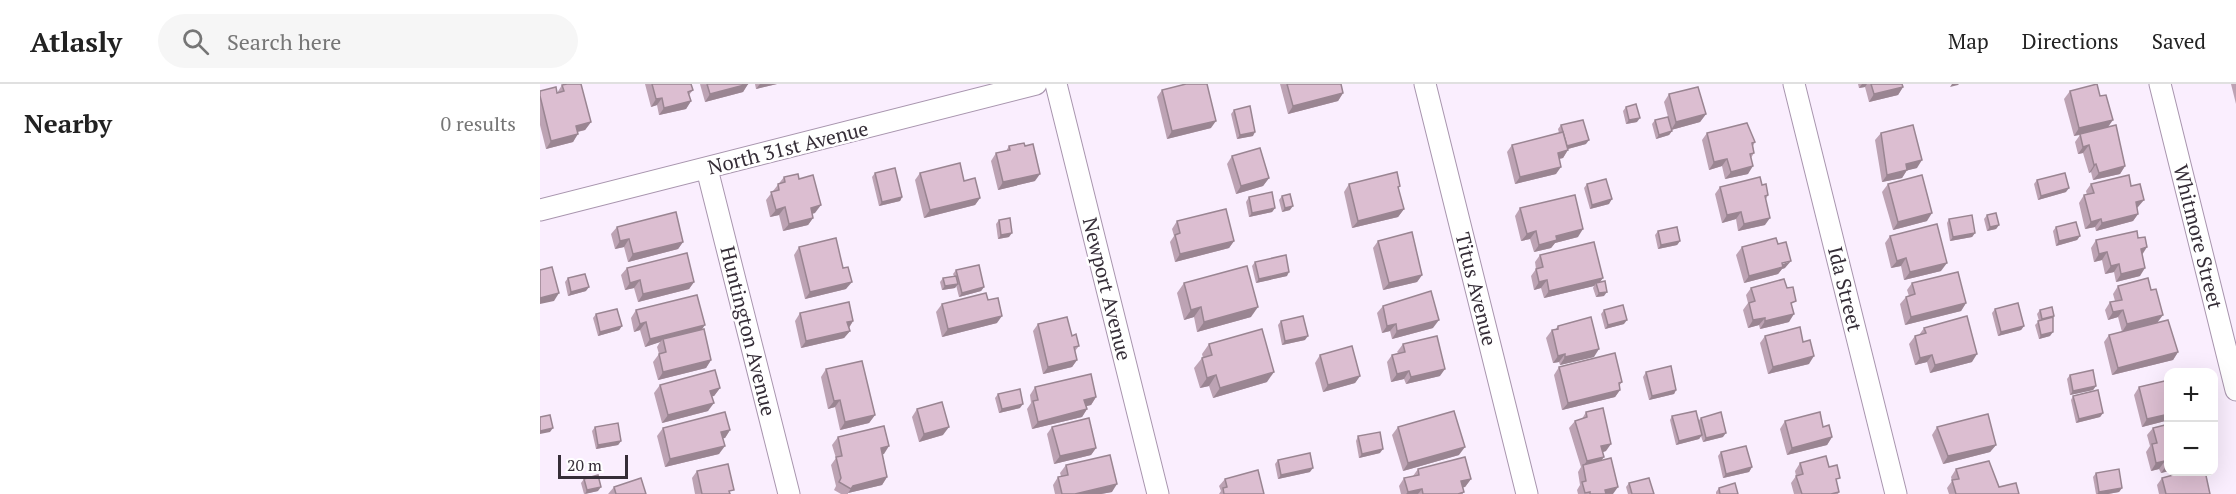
<!DOCTYPE html>
<html lang="en">
<head>
<meta charset="utf-8">
<style>
  body { margin:0; font-family:"PT Serif",serif; background:#f6f6f6; color:#222 }
  .controls { position:absolute; right:18px; bottom:18px; display:grid; overflow:hidden; border-radius:12px; box-shadow:0 6px 24px #0002 }
  .controls button { width:54px; height:54px; display:grid; place-items:center; padding:0; border:0; border-bottom:2px solid #e0e0e0; background:#fff; color:#222; font:30px sans-serif }
  .scale { position:absolute; left:18px; bottom:15px; width:70px; box-sizing:border-box; padding-left:6px; border:3px solid #352d37; border-top:0; font-size:16px; line-height:21px; white-space:nowrap; color:#352d37; -webkit-text-stroke:4px #fff; paint-order:stroke }
  .list { margin:0; padding:0; list-style:none }
  h2 { display:flex; justify-content:space-between; align-items:center; height:78px; margin:0; padding:0 24px; font-size:26px }
  h2 small { font-size:20px; font-weight:400; color:#767676 }
  .icon { flex:none; width:33px; height:33px; fill:none; stroke:currentColor; stroke-width:2; stroke-linecap:round; stroke-linejoin:round }
  .map { position:relative; flex:none; width:1696px; height:410px; overflow:hidden }
  header { display:flex; align-items:center; gap:36px; box-sizing:border-box; height:84px; padding:0 30px; background:#fff; border-bottom:2px solid #e0e0e0 }
  header strong { font-size:28px }
  nav { display:flex; gap:33px; margin-inline-start:auto; font-size:21px }
  .search { width:420px; height:54px; background:#f6f6f6; display:flex; align-items:center; gap:15px; box-sizing:border-box; padding:0 21px; border-radius:33px; color:#767676; font-size:22px }
  main { display:flex }
  aside { flex:1; background:#fff }
  .map>svg:first-child { display:block }
  .lines { fill:none; stroke-linecap:round; stroke-linejoin:round }
  .minor-casing { stroke:#a895ae; stroke-width:23 }
  .minor { stroke:#fff; stroke-width:21 }
  .wall { fill:#bda3b4 }
  .shaded-wall { fill:#9a8592 }
  .building { fill:#dcbed1; stroke:#9a8592; stroke-width:1.5 }
  .labels { text-anchor:middle; stroke-width:5; stroke-linejoin:round; paint-order:stroke }
  .street-label { font-size:20px; fill:#352d37; stroke:#fff }
</style>
</head>
<body>
<header>
<strong>Atlasly</strong>
<div class="search"><svg class="icon" aria-label="search" viewBox="0 0 24 24"><circle cx="10" cy="10" r="6"/><path d="M15 15l6 6"/></svg>Search here</div>
<nav><a>Map</a><a>Directions</a><a>Saved</a></nav>
</header>
<main>
<aside>
<h2>Nearby<small>0 results</small></h2>
<ul class="list">
</ul>
</aside>
<div class="map">
<svg width="1696" height="410" viewBox="0 0 1696 410">
  <rect width="100%" height="100%" fill="#faeefe"/>
  <g class="lines">
    <defs>
      <g id="minor">
        <path d="M516 0 618 410"/>
        <path d="M885 0 987 410"/>
        <path d="M1254 0 1356 410"/>
        <path d="M1620 0 1696 306"/>
        <path d="M167 85 249 410"/>
        <path d="M0 126 496 0"/>
      </g>
    </defs>
    <use href="#minor" class="minor-casing"/>
    <use href="#minor" class="minor"/>
  </g>
  <g class="wall">
    <path d="M105 0H151L153 6 149 11 151 17 146 25 119 31 117 21 111 23Z"/>
    <path d="M160 0H208L203 8 165 18Z"/>
    <path d="M215 0H237L216 5Z"/>
    <path d="M740 0H801L803 9 798 17 748 30Z"/>
    <path d="M1318 0H1362L1363 3 1358 11 1329 18 1325 3 1319 4Z"/>
    <path d="M1691 0H1696V20Z"/>
    <path d="M22 1 51 38 45 46 38 48 33 58 6 65 0 41V7L17 9Z"/>
    <path d="M622 6 671 44 627 55 617 13Z"/>
    <path d="M1530 7 1568 43 1585 82 1580 90 1553 96 1551 88 1549 89 1543 69 1538 70 1535 58 1540 51 1534 52 1524 15Z"/>
    <path d="M1129 10 1166 30 1160 38 1131 46 1132 47 1129 51 1116 55 1112 40 1115 36 1128 33 1124 18Z"/>
    <path d="M1086 23 1097 38 1086 40 1083 27Z"/>
    <path d="M694 26 713 52 697 55 691 30Z"/>
    <path d="M1021 41 1046 60 1028 65 1023 74 1019 75 1016 90 975 100 967 68 972 61 1019 49 1018 45Z"/>
    <path d="M1167 49 1215 58 1213 62 1214 69 1211 74 1208 90 1185 95 1182 82 1169 86 1162 56Z"/>
    <path d="M1341 49 1377 84 1367 86 1362 94 1342 98 1335 56Z"/>
    <path d="M469 62 495 97 458 106 451 77 456 69 466 67Z"/>
    <path d="M692 72 729 94 723 102 696 110 687 80Z"/>
    <path d="M335 89 362 113 360 117 339 122 332 93Z"/>
    <path d="M380 89 424 97 440 114 435 121 384 134 375 96Z"/>
    <path d="M244 93 259 95 275 129 272 130 273 134 268 141 243 147 239 131 230 133 226 116Z"/>
    <path d="M1497 96 1526 108 1498 116 1494 100Z"/>
    <path d="M809 100 864 125 858 133 812 144 804 108Z"/>
    <path d="M1047 100 1069 120 1050 125 1044 104Z"/>
    <path d="M1348 100 1387 137 1353 146 1342 108Z"/>
    <path d="M1551 100 1598 123 1597 124 1598 130 1593 137 1556 147 1555 143 1545 145 1539 119 1544 111H1547L1546 107Z"/>
    <path d="M1222 101 1228 111 1226 115 1225 141 1198 147 1196 135 1182 139 1175 110 1180 103Z"/>
    <path d="M742 112 750 126 742 128 739 116Z"/>
    <path d="M709 113 735 124 732 128 709 133 706 118Z"/>
    <path d="M980 124 1038 153 1015 159 1011 164 994 168 990 155 981 157 975 132Z"/>
    <path d="M1447 131 1459 141 1456 145 1447 147 1444 135Z"/>
    <path d="M1409 135 1435 149 1432 153 1410 157 1407 139Z"/>
    <path d="M459 136 469 153 458 155 456 140Z"/>
    <path d="M637 137 694 157 689 164 635 178 630 158 634 152 632 145Z"/>
    <path d="M77 143 143 158 138 165 88 178 84 163 75 165 71 150Z"/>
    <path d="M1516 143 1540 152 1537 156 1516 162 1513 147Z"/>
    <path d="M1118 147 1140 157 1137 161 1118 165 1115 151Z"/>
    <path d="M1350 152 1401 187 1364 196 1361 182 1351 184 1345 159Z"/>
    <path d="M1556 156 1602 171 1600 192 1576 198 1574 188 1565 190 1562 176 1554 178 1551 164Z"/>
    <path d="M838 157 882 191 877 198 843 206 833 164Z"/>
    <path d="M259 163 306 205 265 215 254 171Z"/>
    <path d="M1202 163 1245 184 1242 185 1238 190 1204 199 1196 171Z"/>
    <path d="M1000 171 1059 199 1064 212 1056 213 1053 204 1054 202 1004 214 1001 204 994 206 991 192 996 185 995 178Z"/>
    <path d="M715 178 747 192 716 199 712 182Z"/>
    <path d="M87 184 154 198 149 205 98 218 94 204 85 206 81 191Z"/>
    <path d="M416 186 444 203 441 207 419 213 416 201 415 204 402 206 400 198 403 194 414 192 413 190Z"/>
    <path d="M28 194 46 207 28 212 25 198Z"/>
    <path d="M644 199 711 233 657 248 654 233 644 236 637 209Z"/>
    <path d="M1372 199 1426 219 1421 227 1365 241 1360 220 1366 213 1369 212 1367 206Z"/>
    <path d="M1578 202 1618 239 1638 268 1633 276 1572 291 1564 258 1569 251 1582 248 1578 233 1568 236 1565 226 1570 218 1575 217 1573 210Z"/>
    <path d="M1211 204 1252 223 1249 238 1220 245 1219 241 1208 244 1203 226 1208 219 1206 211Z"/>
    <path d="M448 216 457 239 402 253 396 228 402 220Z"/>
    <path d="M843 222 893 244 852 255 850 247 842 249 837 229Z"/>
    <path d="M1455 225 1484 242 1481 246 1458 252 1452 229Z"/>
    <path d="M96 226 162 245 171 276 166 284 118 296 113 278 119 270 117 263 120 258 105 263 100 246 94 248 91 234Z"/>
    <path d="M1064 226 1084 240 1065 245 1061 230Z"/>
    <path d="M1500 226 1514 232 1513 233 1510 252 1499 255 1495 241 1499 237 1497 230Z"/>
    <path d="M260 229 313 237 309 244 310 247 304 254 261 264 255 237Z"/>
    <path d="M56 230 82 242 79 246 58 252 53 234Z"/>
    <path d="M741 237 765 256 742 261 738 241Z"/>
    <path d="M498 240 532 252 539 262 535 267 537 276 532 283 503 290 493 247Z"/>
    <path d="M1018 242 1054 273 1020 281 1019 278 1013 279 1006 254 1012 246H1015Z"/>
    <path d="M1384 244 1432 278 1390 289 1387 278 1375 281 1369 260 1375 252 1379 251Z"/>
    <path d="M1225 252 1263 258 1269 280 1228 290 1220 259Z"/>
    <path d="M669 260 727 298 673 314 669 302 660 304 654 284 662 274H663L662 270Z"/>
    <path d="M863 260 900 292 866 300 864 295 851 298 847 278 852 271 858 269 857 268Z"/>
    <path d="M780 271 820 292 815 299 783 308 775 279Z"/>
    <path d="M1019 283 1082 298 1079 302 1080 306 1075 313 1022 326 1014 291Z"/>
    <path d="M286 285 335 331 329 339 300 346 295 323 288 325 281 293Z"/>
    <path d="M1106 288 1136 306 1134 310 1109 316 1103 293Z"/>
    <path d="M1530 291 1556 302 1553 306 1530 311 1527 295Z"/>
    <path d="M1629 296V336L1602 343 1594 311 1599 303Z"/>
    <path d="M120 301 180 304 174 312H172L168 327 122 339 114 309Z"/>
    <path d="M495 303 556 313 551 321 546 322 547 325 542 333 492 345 487 325 491 319 490 311Z"/>
    <path d="M458 310 480 324 459 329 455 314Z"/>
    <path d="M1533 312 1563 329 1560 333 1536 339 1531 316Z"/>
    <path d="M377 325 403 351 379 358 372 333Z"/>
    <path d="M1046 328 1066 367 1063 368 1061 377 1073 410H1038L1037 406 1040 401 1038 388 1041 383 1029 344 1035 337 1042 335Z"/>
    <path d="M1132 332 1158 337 1161 334 1183 353 1163 358 1161 352 1159 355 1136 361 1130 336Z"/>
    <path d="M1245 337 1292 353 1287 361 1247 371 1240 345Z"/>
    <path d="M55 343 81 357 78 361 56 365 52 347Z"/>
    <path d="M512 343 556 364 551 371 514 380 507 350Z"/>
    <path d="M858 343 919 371 863 387 852 351Z"/>
    <path d="M1397 343 1456 361 1450 368 1403 380 1392 351Z"/>
    <path d="M123 344 190 346 185 354H183L179 370 125 383 117 352Z"/>
    <path d="M1613 344 1629 387 1621 389 1619 385 1611 387 1606 368 1610 362 1607 351Z"/>
    <path d="M818 352 840 369 819 374 816 357Z"/>
    <path d="M298 353 344 370H342L347 393 342 401 308 409V410H301L294 406 296 402 291 381 296 374 292 361Z"/>
    <path d="M1181 368 1212 383 1209 388 1183 394 1178 372Z"/>
    <path d="M738 376 770 388 738 395 735 380Z"/>
    <path d="M1260 379 1289 383 1297 399 1299 408 1298 410H1254L1251 399 1256 392 1255 387Z"/>
    <path d="M526 381 572 408 561 410H515L513 401 518 393 521 392 520 389Z"/>
    <path d="M878 385 931 395 925 403H922L923 410H861L859 402 864 394 873 392Z"/>
    <path d="M1416 385 1459 403 1479 410H1409L1407 404 1412 397 1411 393Z"/>
    <path d="M157 387 191 410H155L152 394Z"/>
    <path d="M1556 389 1582 404 1579 408 1568 410H1556L1553 393Z"/>
    <path d="M1622 394 1670 410H1619L1617 401Z"/>
    <path d="M44 395 58 407 44 410 41 399Z"/>
    <path d="M685 395 724 410H679L681 407 679 402Z"/>
    <path d="M1089 399 1114 410H1088L1086 403Z"/>
    <path d="M74 403 106 410H68Z"/>
    <path d="M1179 404 1198 410H1176V408Z"/>
  </g>
  <g class="shaded-wall">
    <path d="M208 0 203 8 165 18 170 10Z"/>
    <path d="M220 0H237L216 5Z"/>
    <path d="M1322 0H1327L1325 3 1319 4Z"/>
    <path d="M1412 0H1419L1418 1 1410 3Z"/>
    <path d="M1363 3 1358 11 1329 18 1334 10Z"/>
    <path d="M803 9 798 17 748 30 753 22Z"/>
    <path d="M122 14 117 21 111 23 116 15Z"/>
    <path d="M151 17 146 25 119 31 124 24Z"/>
    <path d="M1166 30 1160 38 1131 46 1136 38Z"/>
    <path d="M1100 34 1097 38 1086 40 1089 36Z"/>
    <path d="M1573 36 1568 43 1534 52 1539 44Z"/>
    <path d="M676 37 671 44 627 55 632 47Z"/>
    <path d="M51 38 45 46 31 49 36 42Z"/>
    <path d="M1132 47 1129 51 1116 55 1119 51Z"/>
    <path d="M715 48 713 52 697 55 700 51Z"/>
    <path d="M38 50 33 58 6 65 11 57Z"/>
    <path d="M1049 56 1046 60 1024 66 1026 62Z"/>
    <path d="M1549 61 1543 69 1538 70 1543 63Z"/>
    <path d="M1028 66 1023 74 1013 76 1018 69Z"/>
    <path d="M1187 75 1182 82 1169 86 1174 78Z"/>
    <path d="M1382 76 1377 84 1361 88 1366 80Z"/>
    <path d="M1556 80 1551 88 1549 89 1554 81Z"/>
    <path d="M1213 82 1208 90 1185 95 1191 88Z"/>
    <path d="M1585 82 1580 90 1553 96 1559 89Z"/>
    <path d="M1021 83 1016 90 975 100 980 93Z"/>
    <path d="M1367 86 1362 94 1342 98 1347 91Z"/>
    <path d="M500 90 495 97 458 106 463 98Z"/>
    <path d="M729 94 723 102 696 110 701 102Z"/>
    <path d="M1529 104 1526 108 1498 116 1501 112Z"/>
    <path d="M362 113 360 117 339 122 342 118Z"/>
    <path d="M440 114 435 121 384 134 390 126Z"/>
    <path d="M1072 115 1069 120 1050 125 1052 121Z"/>
    <path d="M1604 116 1598 123 1590 125 1596 118Z"/>
    <path d="M281 121 275 129 265 131 271 124Z"/>
    <path d="M753 122 750 126 742 128 745 124Z"/>
    <path d="M245 123 239 131 230 133 236 126Z"/>
    <path d="M735 124 732 128 709 133 712 129Z"/>
    <path d="M864 125 858 133 812 144 818 137Z"/>
    <path d="M1201 128 1196 135 1182 139 1187 131Z"/>
    <path d="M1392 129 1387 137 1353 146 1358 138Z"/>
    <path d="M1598 130 1593 137 1556 147 1562 139Z"/>
    <path d="M273 134 268 141 243 147 249 140Z"/>
    <path d="M1230 134 1225 141 1198 147 1204 140Z"/>
    <path d="M1561 135 1555 143 1545 145 1551 138Z"/>
    <path d="M1459 141 1456 145 1447 147 1450 143Z"/>
    <path d="M1043 145 1038 153 1015 159 1011 164 994 168 999 161 1016 152Z"/>
    <path d="M996 147 990 155 981 157 987 150Z"/>
    <path d="M472 149 469 153 458 155 461 151Z"/>
    <path d="M1435 149 1432 153 1410 157 1413 153Z"/>
    <path d="M1540 152 1537 156 1516 162 1519 157Z"/>
    <path d="M89 155 84 163 75 165 80 157Z"/>
    <path d="M694 157 689 164 635 178 640 170Z"/>
    <path d="M1140 157 1137 161 1118 165 1121 161Z"/>
    <path d="M143 158 138 165 88 178 93 170Z"/>
    <path d="M1607 163 1602 171 1601 165Z"/>
    <path d="M1567 168 1562 176 1554 178 1559 170Z"/>
    <path d="M1366 174 1361 182 1351 184 1357 177Z"/>
    <path d="M1251 177 1245 184 1242 185 1238 190 1204 199 1209 192Z"/>
    <path d="M1407 179 1401 187 1364 196 1370 188Z"/>
    <path d="M1579 180 1574 188 1565 190 1571 182Z"/>
    <path d="M1605 184 1600 192 1576 198 1581 190Z"/>
    <path d="M749 188 747 192 716 199 719 195Z"/>
    <path d="M882 191 877 198 843 206 849 199Z"/>
    <path d="M1063 194 1058 201 1056 199 1054 202 1004 214 1009 207Z"/>
    <path d="M100 196 94 204 85 206 90 199Z"/>
    <path d="M1007 196 1001 204 994 206 999 198Z"/>
    <path d="M154 198 149 205 98 218 103 210Z"/>
    <path d="M312 198 306 205 265 215 270 208Z"/>
    <path d="M418 200 415 204 402 206 405 202Z"/>
    <path d="M49 203 46 207 28 212 31 208Z"/>
    <path d="M444 203 441 207 419 213 422 209Z"/>
    <path d="M1067 208 1064 212 1056 213 1059 209Z"/>
    <path d="M19 209 14 217 0 220V214Z"/>
    <path d="M1426 219 1421 227 1365 241 1371 233Z"/>
    <path d="M661 223 654 233 644 236 651 226Z"/>
    <path d="M718 223 711 233 657 248 664 238Z"/>
    <path d="M1583 226 1578 233 1568 236 1573 228Z"/>
    <path d="M1254 230 1249 238 1220 245 1225 237Z"/>
    <path d="M1623 231 1617 239 1582 248 1587 240Z"/>
    <path d="M462 232 457 239 402 253 408 245Z"/>
    <path d="M1225 234 1219 241 1208 244 1213 236Z"/>
    <path d="M899 236 893 244 852 255 857 247Z"/>
    <path d="M1087 236 1084 240 1065 245 1068 241Z"/>
    <path d="M313 237 308 245 307 238Z"/>
    <path d="M106 238 100 246 94 248 100 240Z"/>
    <path d="M856 240 850 247 842 249 847 242Z"/>
    <path d="M165 241 160 248 123 255 120 258 105 263 110 255Z"/>
    <path d="M82 242 79 246 58 252 60 248Z"/>
    <path d="M1484 242 1481 246 1458 252 1461 248Z"/>
    <path d="M310 247 304 254 261 264 266 257Z"/>
    <path d="M1513 248 1510 252 1499 255 1501 251Z"/>
    <path d="M768 252 765 256 742 261 745 257Z"/>
    <path d="M1059 265 1054 273 1020 281 1025 273Z"/>
    <path d="M1638 268 1633 276 1572 291 1578 284Z"/>
    <path d="M1025 270 1019 278 1013 279 1018 272Z"/>
    <path d="M1437 270 1432 278 1390 289 1395 281Z"/>
    <path d="M1392 271 1387 278 1375 281 1380 274Z"/>
    <path d="M1274 272 1269 280 1228 290 1233 283Z"/>
    <path d="M171 276 166 284 118 296 123 288Z"/>
    <path d="M537 276 532 283 503 290 508 283Z"/>
    <path d="M905 285 900 292 866 300 871 293Z"/>
    <path d="M869 287 864 295 851 298 857 290Z"/>
    <path d="M734 288 727 298 673 314 680 304Z"/>
    <path d="M676 291 669 302 660 304 667 294Z"/>
    <path d="M820 292 815 299 783 308 788 301Z"/>
    <path d="M1556 302 1553 306 1530 311 1533 307Z"/>
    <path d="M180 304 174 312 165 314 170 307Z"/>
    <path d="M1080 306 1075 313 1022 326 1028 319Z"/>
    <path d="M1136 306 1134 310 1109 316 1112 312Z"/>
    <path d="M556 313 551 321 539 324 544 316Z"/>
    <path d="M300 316 295 323 288 325 294 317Z"/>
    <path d="M174 319 168 327 122 339 128 331Z"/>
    <path d="M483 320 480 324 459 329 462 325Z"/>
    <path d="M547 325 542 333 492 345 498 338Z"/>
    <path d="M1563 329 1560 333 1536 339 1539 335Z"/>
    <path d="M1629 330V336L1602 343 1607 335Z"/>
    <path d="M335 331 329 339 300 346 305 338Z"/>
    <path d="M409 343 403 351 379 358 384 350Z"/>
    <path d="M13 344 10 348 0 350V347Z"/>
    <path d="M190 346 185 354 176 356 181 348Z"/>
    <path d="M1186 349 1183 353 1163 358 1166 354Z"/>
    <path d="M1162 351 1159 355 1136 361 1139 357Z"/>
    <path d="M1292 353 1287 361 1247 371 1252 364Z"/>
    <path d="M81 357 78 361 56 365 58 361Z"/>
    <path d="M1071 360 1066 367 1056 370 1061 362Z"/>
    <path d="M1456 361 1450 368 1403 380 1408 372Z"/>
    <path d="M185 362 179 370 125 383 130 375Z"/>
    <path d="M349 362 344 370 336 372 341 364Z"/>
    <path d="M925 363 919 371 863 387 868 379Z"/>
    <path d="M556 364 551 371 514 380 520 372Z"/>
    <path d="M843 365 840 369 819 374 822 370Z"/>
    <path d="M1064 373 1059 380 1043 382 1047 377Z"/>
    <path d="M1625 377 1619 385 1611 387 1616 379Z"/>
    <path d="M1629 381V387L1621 389 1626 382Z"/>
    <path d="M1212 383 1209 388 1183 394 1186 390Z"/>
    <path d="M773 384 770 388 738 395 741 391Z"/>
    <path d="M347 393 342 401 308 409 313 402Z"/>
    <path d="M931 395 925 403 916 405 921 397Z"/>
    <path d="M577 400 572 408 561 410H535Z"/>
    <path d="M61 403 58 407 45 410 47 406Z"/>
    <path d="M1078 403 1073 410H1062L1065 406Z"/>
    <path d="M1582 404 1579 408 1568 410H1557L1559 408Z"/>
    <path d="M882 405 878 410H866L868 408Z"/>
  </g>
  <g class="building">
    <path d="M27 0H41L51 38 36 42 38 50 11 57 0 12V7L16 3 17 9 24 7 22 1Z"/>
    <path d="M112 0H151L153 6 148 8 151 17 124 24 122 14 116 15Z"/>
    <path d="M167 0H208L170 10Z"/>
    <path d="M646 0H667L676 37 632 47 622 6Z"/>
    <path d="M747 0H801L803 9 753 22Z"/>
    <path d="M1331 0H1362L1363 3 1334 10Z"/>
    <path d="M1557 0 1560 12 1566 11 1573 36 1539 44 1530 7Z"/>
    <path d="M1158 3 1166 30 1136 38 1129 10Z"/>
    <path d="M1096 20 1100 34 1089 36 1086 23Z"/>
    <path d="M710 22 715 48 700 51 694 26Z"/>
    <path d="M1128 33 1132 47 1119 51 1115 36Z"/>
    <path d="M1043 36 1049 56 1027 62 1021 41Z"/>
    <path d="M1207 39 1215 58 1212 59 1214 69 1210 70 1213 82 1191 88 1187 75 1174 78 1167 49Z"/>
    <path d="M1373 41 1382 76 1366 80 1367 86 1347 91 1341 49Z"/>
    <path d="M1576 41 1585 82 1559 89 1556 80 1554 81 1549 61 1543 63 1540 50Z"/>
    <path d="M1023 48 1028 66 1018 69 1021 83 980 93 972 61Z"/>
    <path d="M484 59 485 62 493 60 500 90 463 98 456 69 470 66 469 62Z"/>
    <path d="M720 64 729 94 701 102 692 72Z"/>
    <path d="M420 79 424 97 435 94 440 114 390 126 380 89Z"/>
    <path d="M355 84 362 113 342 118 335 89Z"/>
    <path d="M857 88 860 102 858 103 864 125 818 137 809 100Z"/>
    <path d="M1525 89 1529 104 1501 112 1497 96Z"/>
    <path d="M258 90 259 95 273 91 281 121 271 124 273 134 249 140 245 123 236 126 231 108 239 106 238 100 245 98 244 93Z"/>
    <path d="M1382 91 1392 129 1358 138 1348 100Z"/>
    <path d="M1589 91 1591 102 1600 100 1604 116 1596 118 1598 130 1562 139 1561 135 1551 138 1544 111 1554 109 1551 100Z"/>
    <path d="M1220 93 1222 101 1226 100 1228 111 1225 112 1230 134 1204 140 1201 128 1187 131 1180 103Z"/>
    <path d="M1066 95 1072 115 1052 121 1047 100Z"/>
    <path d="M732 108 735 124 712 129 709 113Z"/>
    <path d="M750 110 753 122 745 124 742 112Z"/>
    <path d="M1035 111 1043 145 1016 152 1017 156 999 161 996 147 987 150 980 124Z"/>
    <path d="M686 125 694 157 640 170 635 151 640 149 637 137Z"/>
    <path d="M136 128 143 158 93 170 89 155 80 157 77 143Z"/>
    <path d="M1456 129 1459 141 1450 143 1447 131Z"/>
    <path d="M1432 131 1435 149 1413 153 1409 135Z"/>
    <path d="M470 134 472 149 461 151 459 136Z"/>
    <path d="M1536 138 1540 152 1519 157 1516 143Z"/>
    <path d="M1397 140 1407 179 1370 188 1366 174 1357 177 1350 152Z"/>
    <path d="M1137 143 1140 157 1121 161 1118 147Z"/>
    <path d="M1597 147 1598 154 1605 153 1607 163 1601 165 1605 184 1581 190 1579 180 1571 182 1567 168 1559 170 1556 156Z"/>
    <path d="M872 148 882 191 849 199 838 157Z"/>
    <path d="M296 154 303 184 308 183 312 198 270 208 259 163Z"/>
    <path d="M1236 154 1238 160 1246 158 1251 177 1242 179 1243 183 1209 192 1202 163Z"/>
    <path d="M1054 158 1063 194 1009 207 1007 196 999 198 996 185 1003 183 1000 171Z"/>
    <path d="M147 169 154 198 103 210 100 196 90 199 87 184Z"/>
    <path d="M746 171 749 188 719 195 715 178Z"/>
    <path d="M439 181 444 203 422 209 416 186Z"/>
    <path d="M707 182 718 223 664 238 661 223 651 226 644 199Z"/>
    <path d="M12 183 19 209 0 214V186Z"/>
    <path d="M1418 188 1426 219 1371 233 1366 213 1375 210 1372 199Z"/>
    <path d="M45 190 49 203 31 208 28 194Z"/>
    <path d="M416 192 418 200 405 202 403 194Z"/>
    <path d="M1608 194 1611 206 1616 205 1623 231 1587 240 1583 226 1573 228 1570 218 1582 216 1578 202Z"/>
    <path d="M1244 195 1247 204 1253 203 1256 217 1251 219 1254 230 1225 237V234L1213 236 1209 219 1215 217 1211 204Z"/>
    <path d="M1065 197 1067 208 1059 209 1056 199Z"/>
    <path d="M891 207 899 236 857 247 856 240 847 242 843 222Z"/>
    <path d="M446 209 448 216 458 214 462 232 408 245 402 220Z"/>
    <path d="M157 211 165 241 110 255 106 238 100 240 96 226Z"/>
    <path d="M309 218 313 237 307 238 310 247 266 257 260 229Z"/>
    <path d="M1478 219 1484 242 1461 248 1455 225Z"/>
    <path d="M1083 221 1087 236 1068 241 1064 226Z"/>
    <path d="M1512 223 1514 232 1502 235 1500 226Z"/>
    <path d="M77 225 82 242 60 248 56 230Z"/>
    <path d="M763 232 768 252 745 257 741 237Z"/>
    <path d="M1427 232 1437 270 1395 281 1392 271 1380 274 1375 252 1386 249 1384 244Z"/>
    <path d="M527 233 532 252 536 250 539 262 534 263 537 276 508 283 498 240Z"/>
    <path d="M1051 233 1059 265 1025 273V270L1018 272 1012 246 1018 245V242Z"/>
    <path d="M1513 233V248L1501 251 1498 237Z"/>
    <path d="M1628 236 1638 268 1578 284 1569 251Z"/>
    <path d="M1260 243 1263 258 1270 256 1274 272 1233 283 1225 252Z"/>
    <path d="M164 245 171 276 123 288 119 270 126 268 123 255Z"/>
    <path d="M722 245 734 288 680 304 676 291 667 294 662 274 672 271 669 260Z"/>
    <path d="M897 252 905 285 871 293 869 287 857 290 852 271 865 268 863 260Z"/>
    <path d="M812 262 820 292 788 301 780 271Z"/>
    <path d="M1075 269 1082 298 1079 299 1080 306 1028 319 1019 283Z"/>
    <path d="M322 277 335 331 305 338 300 316 294 317 286 285Z"/>
    <path d="M1131 282 1136 306 1112 312 1106 288Z"/>
    <path d="M175 286 180 304 170 307 174 319 128 331 120 301Z"/>
    <path d="M1553 286 1556 302 1533 307 1530 291Z"/>
    <path d="M551 290 556 313 544 316 547 325 498 338 493 317 498 316 495 303Z"/>
    <path d="M1629 296V330L1607 335 1599 303Z"/>
    <path d="M480 305 483 320 462 325 458 310Z"/>
    <path d="M1558 306 1563 329 1539 335 1533 312Z"/>
    <path d="M402 318 409 343 384 350 377 325Z"/>
    <path d="M1063 324 1071 360 1061 362 1064 373 1047 377 1035 337 1047 333 1046 328Z"/>
    <path d="M914 327 925 363 868 379 858 343Z"/>
    <path d="M1156 327 1162 351 1139 357 1132 332Z"/>
    <path d="M185 328 190 346 181 348 185 362 130 375 123 344Z"/>
    <path d="M1181 328 1186 349 1166 354 1161 334Z"/>
    <path d="M1280 328 1283 343 1289 341 1292 353 1252 364 1245 337Z"/>
    <path d="M1448 330 1456 361 1408 372 1397 343Z"/>
    <path d="M10 331 13 344 0 347V333Z"/>
    <path d="M549 334 556 364 520 372 512 343Z"/>
    <path d="M78 339 81 357 58 361 55 343Z"/>
    <path d="M1629 340V381L1626 382 1625 377 1616 379 1612 360 1617 359 1613 344Z"/>
    <path d="M344 342 349 362 341 364 347 393 313 402 311 405 299 398 301 394 296 373 302 372 298 353Z"/>
    <path d="M840 348 843 365 822 370 818 352Z"/>
    <path d="M1206 362 1212 383 1186 390 1181 368Z"/>
    <path d="M770 369 773 384 741 391 738 376Z"/>
    <path d="M570 371 577 400 535 410H522L518 393 528 391 526 381Z"/>
    <path d="M1286 372 1289 383 1297 381 1300 394 1296 395 1299 408 1291 410H1262L1256 392 1263 390 1260 379Z"/>
    <path d="M925 373 931 395 921 397 924 408 918 410H883L882 405 868 408 864 394 879 391 878 385Z"/>
    <path d="M1071 374 1078 403 1065 406 1066 410H1050V408L1045 409 1042 398 1046 397 1043 381Z"/>
    <path d="M1449 377 1459 403 1476 399 1479 410H1416L1412 396 1419 395 1416 385Z"/>
    <path d="M188 380 194 406 189 407 190 410H162L157 387Z"/>
    <path d="M1579 385 1582 404 1559 408 1556 389Z"/>
    <path d="M718 386 724 410H684L683 404 687 403 685 395Z"/>
    <path d="M1648 387H1665L1670 410H1626L1622 394Z"/>
    <path d="M58 391 61 403 47 406 44 395Z"/>
    <path d="M101 394 106 410H76L74 403Z"/>
    <path d="M1109 394 1114 410H1092L1089 399Z"/>
    <path d="M1195 399 1198 410H1180L1179 404Z"/>
  </g>
  <g class="labels">
    <g class="street-label">
      <text transform="translate(248 64) rotate(-14)" y="7">North 31st Avenue</text>
      <text transform="translate(1658 153) rotate(76)" y="7">Whitmore Street</text>
      <text transform="translate(567 205) rotate(76)" y="7">Newport Avenue</text>
      <text transform="translate(936 205) rotate(76)" y="7">Titus Avenue</text>
      <text transform="translate(1305 205) rotate(76)" y="7">Ida Street</text>
      <text transform="translate(208 247) rotate(76)" y="7">Huntington Avenue</text>
    </g>
  </g>
</svg>
<div class="controls">
<button>+</button>
<button>−</button>
</div>
<div class="scale">20 m</div>
</div>
</main>
</body>
</html>
